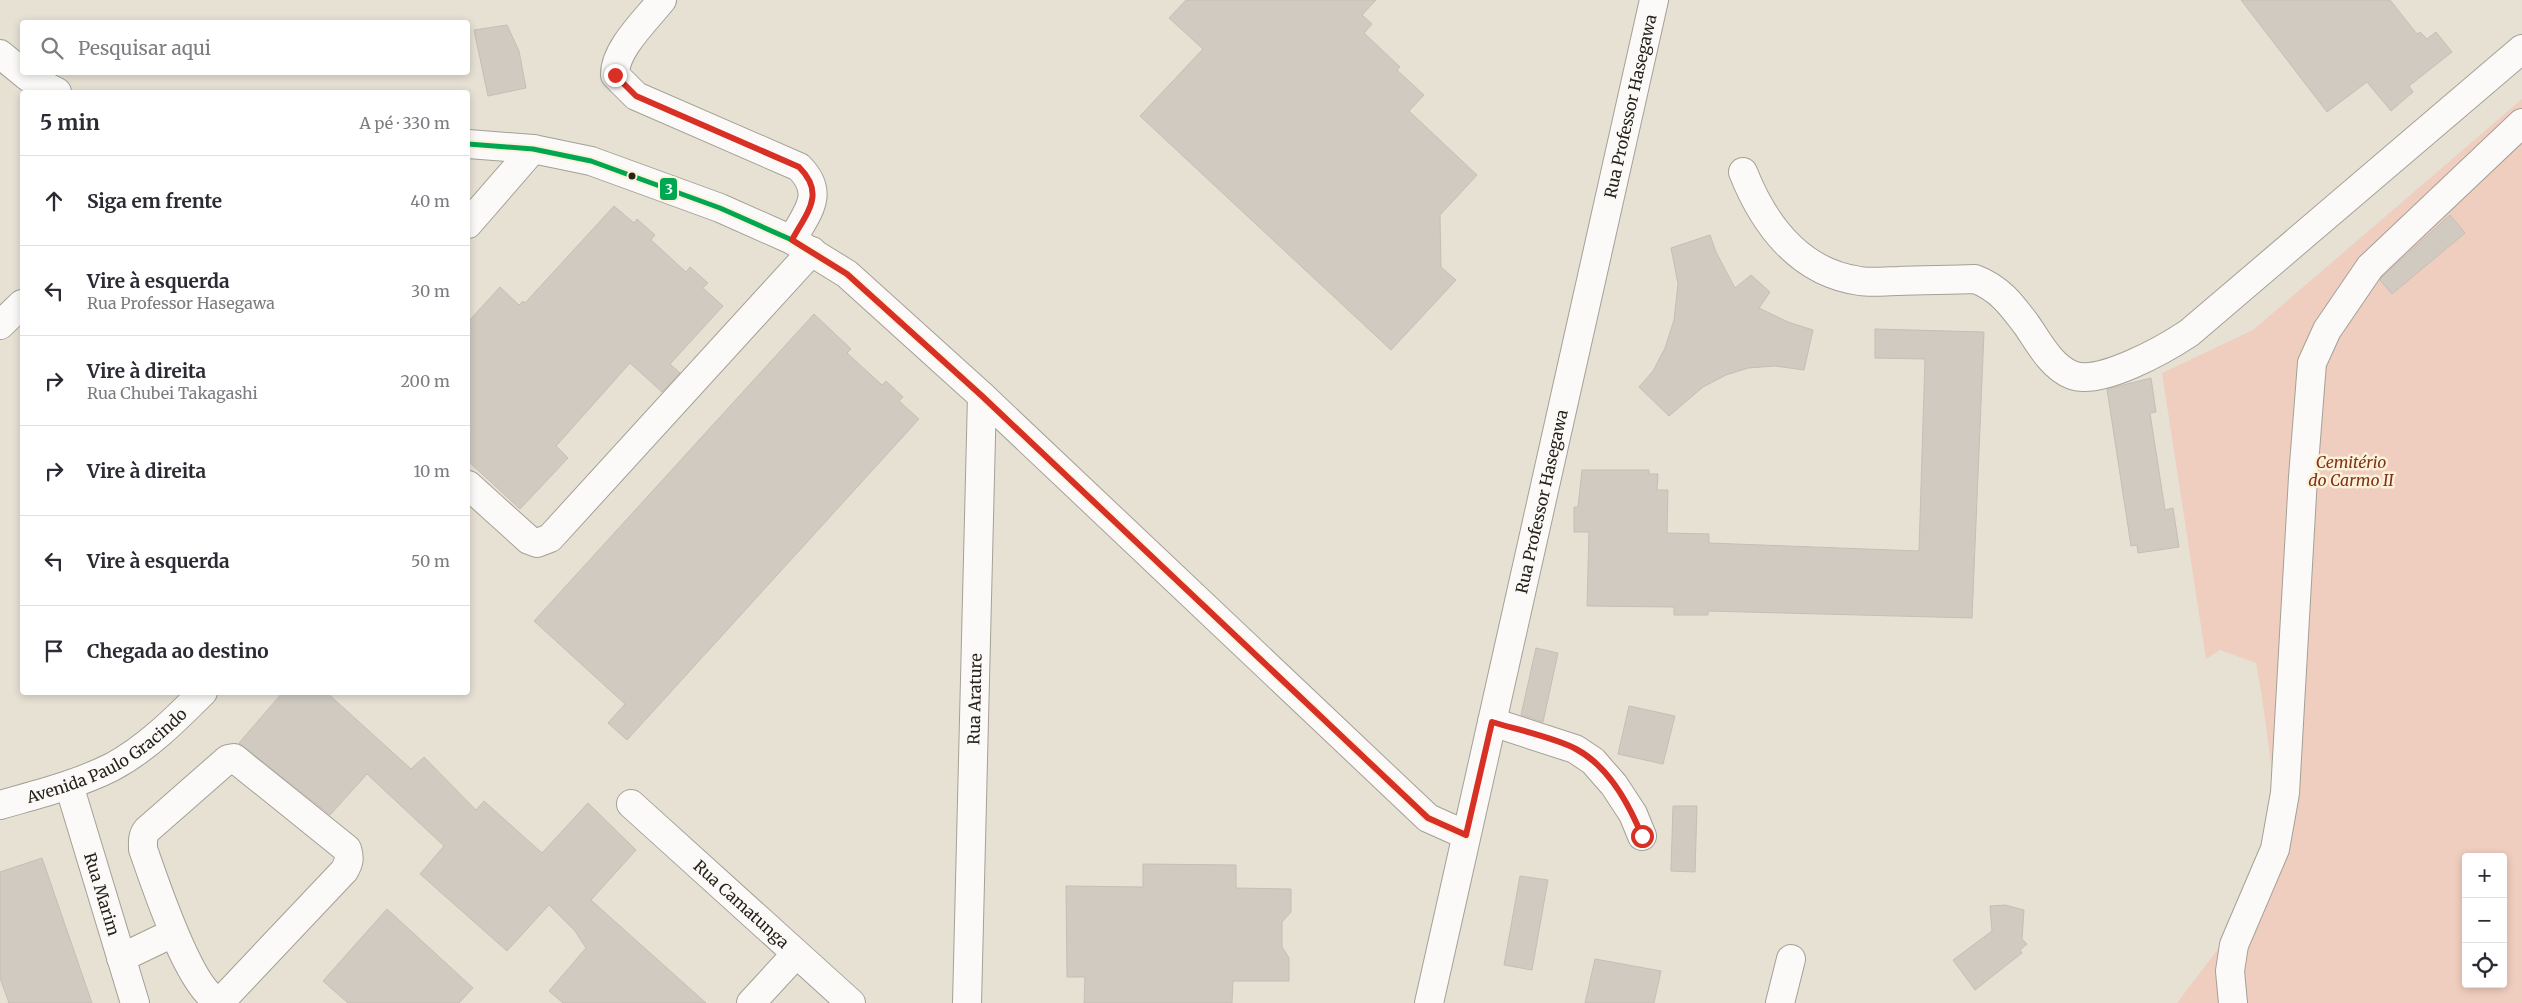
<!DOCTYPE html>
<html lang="pt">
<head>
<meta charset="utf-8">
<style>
  body { margin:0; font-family:Merriweather,serif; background:#f2f2f3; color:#2b2b33 }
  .controls { position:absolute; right:15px; bottom:15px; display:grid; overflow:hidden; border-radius:5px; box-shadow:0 2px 8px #0003 }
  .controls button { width:45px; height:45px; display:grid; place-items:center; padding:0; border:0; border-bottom:1px solid #e1e1e2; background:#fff; color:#2b2b33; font:25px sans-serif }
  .stop { position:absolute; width:15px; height:15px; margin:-11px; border:4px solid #d93025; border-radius:50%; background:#fff }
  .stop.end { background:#d93025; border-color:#fff; box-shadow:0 1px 5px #0008 }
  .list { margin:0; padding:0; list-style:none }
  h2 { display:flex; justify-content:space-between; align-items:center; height:65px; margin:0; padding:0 20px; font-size:21px }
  h2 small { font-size:16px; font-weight:400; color:#7c7c81 }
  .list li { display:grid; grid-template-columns:32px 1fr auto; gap:15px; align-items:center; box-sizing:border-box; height:90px; padding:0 20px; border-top:1px solid #e1e1e2 }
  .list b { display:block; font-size:19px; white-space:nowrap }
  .list p { margin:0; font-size:16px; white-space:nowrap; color:#7c7c81 }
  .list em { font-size:16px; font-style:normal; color:#7c7c81 }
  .icon { flex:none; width:28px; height:28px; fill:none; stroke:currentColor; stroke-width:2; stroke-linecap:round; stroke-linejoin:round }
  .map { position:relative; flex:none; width:2522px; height:1003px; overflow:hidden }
  .search { position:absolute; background:#fff; box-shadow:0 2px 8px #0003; left:20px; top:20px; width:450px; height:55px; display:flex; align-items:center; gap:12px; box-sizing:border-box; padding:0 18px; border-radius:5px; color:#7c7c81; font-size:19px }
  .panel { position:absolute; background:#fff; box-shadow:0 2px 8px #0003; left:20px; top:90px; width:450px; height:605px; border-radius:5px }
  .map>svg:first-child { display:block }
  .green { fill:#f0cebf; fill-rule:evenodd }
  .building { fill:#d0cac1; stroke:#c5beb5 }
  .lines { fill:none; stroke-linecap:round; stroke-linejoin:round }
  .minor-casing { stroke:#a4a096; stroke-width:30 }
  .minor { stroke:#fbfaf9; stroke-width:28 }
  .bus-1-casing { stroke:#fcf1d9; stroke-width:9 }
  .bus-1 { stroke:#00a651; stroke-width:5 }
  .route { stroke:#d93025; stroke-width:6 }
  .bus-dot { fill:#27231a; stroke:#fcf1d9; stroke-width:2 }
  .labels { text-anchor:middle; stroke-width:5; stroke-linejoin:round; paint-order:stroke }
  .street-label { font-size:16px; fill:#27231a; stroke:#fcf1d9 }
  .park-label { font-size:16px; font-style:italic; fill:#813117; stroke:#fcf1d9 }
  .line-badge { stroke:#fcf1d9; stroke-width:2 }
  .badge-label { font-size:14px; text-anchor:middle; font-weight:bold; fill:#fff }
</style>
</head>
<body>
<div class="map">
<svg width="2522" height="1003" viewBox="0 0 2522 1003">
  <rect width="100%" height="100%" fill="#e7e1d4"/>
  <path class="green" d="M2522 99V1003H2177L2275 874 2283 852 2262 697 2256 663 2220 650 2206 659 2162 373 2253 330ZM2466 857H2503V984H2466Z"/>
  <g class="building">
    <path d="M1186 0H1376L1362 15 1372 24 1364 33 1400 67 1397 70 1424 95 1409 111 1477 175 1440 215 1441 267 1456 280 1391 350 1140 116 1203 49 1169 18Z"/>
    <path d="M2241 0H2390L2417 34 2420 32 2427 39 2436 32 2452 52 2409 86 2413 92 2391 111 2367 82 2327 112Z"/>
    <path d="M507 25 519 51 526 88 488 96 474 30Z"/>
    <path d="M614 206 634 223 637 219 655 235 651 240 686 272 690 267 708 283 703 288 723 306 670 364 680 373 662 392 630 363 556 446 568 458 520 509 468 461V322L500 287 519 305 523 301 525 303Z"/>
    <path d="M2450 215 2465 233 2392 294 2380 280 2382 277Z"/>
    <path d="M1710 235 1716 252 1735 288 1751 275 1770 292 1759 308 1788 322 1813 330 1804 370 1775 366 1748 368 1726 375 1703 387 1669 416 1639 387 1653 371 1665 348 1674 320 1678 284 1671 248Z"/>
    <path d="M814 314 851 349 847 353 882 385 886 381 903 397 899 401 919 419 627 740 608 723 625 704 534 621Z"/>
    <path d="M1875 329 1984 332 1972 618 1708 611V615H1674V607L1587 606 1589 532H1574V507H1578L1582 470H1649V474H1658L1657 490H1668L1667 533 1709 534V543L1919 551 1925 359 1875 358Z"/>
    <path d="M2151 378 2156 412 2150 413 2165 510 2173 508 2179 547 2138 553 2137 545 2131 546 2107 389Z"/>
    <path d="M1536 648 1558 653 1543 722 1521 715Z"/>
    <path d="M283 692H326L411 769 424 757 476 810 484 801 542 853 588 803 636 850 591 900 706 1003H563L549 991 586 948 575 931 549 905 507 951 420 874 444 846 367 774 330 815 239 743Z"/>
    <path d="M1629 706 1675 716 1663 764 1618 754Z"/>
    <path d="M1673 806H1697L1695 872 1671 871Z"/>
    <path d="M42 858 92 1003H9L0 978V872Z"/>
    <path d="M1143 864 1236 865V888L1291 889V912L1282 922V947L1289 958V981H1233L1232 1003H1084L1085 977H1067L1066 886 1143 887Z"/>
    <path d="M1520 876 1548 880 1532 970 1504 965Z"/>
    <path d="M2005 905 2024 910 2022 939 2027 944 2020 950 2022 953 1975 990 1953 960 1992 931 1990 906Z"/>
    <path d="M387 909 473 988 459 1003H348L323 981Z"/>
    <path d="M1595 959 1661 971 1654 1003H1585Z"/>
  </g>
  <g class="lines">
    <defs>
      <g id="minor">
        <path d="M662 0C646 20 614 50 615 75L636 96 799 167C826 194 807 212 792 240"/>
        <path d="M0 54 28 77 57 92"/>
        <path d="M468 144 533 149 591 161 720 208 792 240 847 274 982 396 1428 818 1466 835"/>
        <path d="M1743 172C1764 225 1800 273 1860 281 1872 283 1886 281 1898 281 1924 280 1950 280 1975 279 1999 288 2011 304 2026 324 2038 341 2051 367 2072 375 2100 386 2165 349 2189 333L2522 49"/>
        <path d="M468 224 533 149"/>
        <path d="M0 325 22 304"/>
        <path d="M468 485 529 540 537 543 550 538 812 251"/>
        <path d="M1492 722 1575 749 1593 761 1614 785 1633 814 1642 836"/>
        <path d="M234 758 347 849C350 858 349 863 344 871L223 999 218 1001C189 988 154 880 143 849 143 842 142 836 147 830L228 759Z"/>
        <path id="s1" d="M69 785 135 1003"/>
        <path id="s2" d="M631 804 851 1003"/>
        <path id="s3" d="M0 805C38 794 76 785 112 767 146 749 176 719 203 692"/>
        <path d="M121 958 173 933"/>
        <path d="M751 1003 796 954"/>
        <path id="s4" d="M967 1003 982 396"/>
        <path id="s5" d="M1429 1003 1654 0"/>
        <path d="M1780 1003 1791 959"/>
        <path d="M2233 1003 2230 971 2234 945 2275 849 2285 793 2303 477 2312 363 2327 330 2370 267 2522 123"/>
      </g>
    </defs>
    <use href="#minor" class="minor-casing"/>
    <use href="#minor" class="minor"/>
    <defs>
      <path id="bus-1" d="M468 144 533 149 591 161 720 208 792 240 847 274 982 396 1428 818 1466 835"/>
    </defs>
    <use href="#bus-1" class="bus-1-casing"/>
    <use href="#bus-1" class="bus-1"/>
  </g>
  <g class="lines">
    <path class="route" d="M615 75 636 96 799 167C826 194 807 212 792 240L847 274 982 396 1428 818 1466 835 1492 722C1515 729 1556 738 1576 749 1608 766 1629 804 1642 836"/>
  </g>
  <circle class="bus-dot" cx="632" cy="176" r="4.5"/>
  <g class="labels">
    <g class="street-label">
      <text dy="6" stroke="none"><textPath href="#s5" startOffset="919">Rua Professor Hasegawa</textPath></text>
      <text dy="6" stroke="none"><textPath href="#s5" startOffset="514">Rua Professor Hasegawa</textPath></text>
      <text dy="6" stroke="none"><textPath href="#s4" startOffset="304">Rua Arature</textPath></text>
      <text dy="6" stroke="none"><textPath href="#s3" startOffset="119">Avenida Paulo Gracindo</textPath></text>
      <text dy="6" stroke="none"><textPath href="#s1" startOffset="114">Rua Marim</textPath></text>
      <text dy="6" stroke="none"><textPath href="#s2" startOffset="149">Rua Camatunga</textPath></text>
    </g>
    <g class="park-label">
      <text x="2351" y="468">Cemitério<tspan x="2351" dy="18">do Carmo II</tspan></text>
    </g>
  </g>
  <rect class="line-badge" x="659" y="177" width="19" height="24" rx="5" fill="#00a651"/>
  <g class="badge-label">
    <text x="669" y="194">3</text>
  </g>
</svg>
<div class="controls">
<button>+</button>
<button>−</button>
<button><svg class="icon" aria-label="locate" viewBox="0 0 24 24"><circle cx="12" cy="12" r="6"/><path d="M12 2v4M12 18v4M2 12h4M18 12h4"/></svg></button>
</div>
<div class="stop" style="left:1642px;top:836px"></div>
<div class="stop end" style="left:615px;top:75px"></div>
<div class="search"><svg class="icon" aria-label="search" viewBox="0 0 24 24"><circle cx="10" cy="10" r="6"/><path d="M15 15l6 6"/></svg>Pesquisar aqui</div>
<section class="panel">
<h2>5 min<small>A pé · 330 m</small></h2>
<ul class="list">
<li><svg class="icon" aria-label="ahead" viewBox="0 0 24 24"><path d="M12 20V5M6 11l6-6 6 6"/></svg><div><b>Siga em frente</b></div><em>40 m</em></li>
<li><svg class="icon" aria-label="left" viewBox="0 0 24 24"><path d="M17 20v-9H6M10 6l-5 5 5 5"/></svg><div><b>Vire à esquerda</b><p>Rua Professor Hasegawa</p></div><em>30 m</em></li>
<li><svg class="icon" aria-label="right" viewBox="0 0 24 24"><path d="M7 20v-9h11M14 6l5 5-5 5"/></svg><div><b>Vire à direita</b><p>Rua Chubei Takagashi</p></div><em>200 m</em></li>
<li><svg class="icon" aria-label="right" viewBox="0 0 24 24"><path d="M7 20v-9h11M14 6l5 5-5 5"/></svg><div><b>Vire à direita</b></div><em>10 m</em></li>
<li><svg class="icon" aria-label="left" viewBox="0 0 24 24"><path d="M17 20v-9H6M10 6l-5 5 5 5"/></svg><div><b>Vire à esquerda</b></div><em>50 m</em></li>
<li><svg class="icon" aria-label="arrive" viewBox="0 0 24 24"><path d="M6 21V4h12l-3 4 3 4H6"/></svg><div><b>Chegada ao destino</b></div></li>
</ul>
</section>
</div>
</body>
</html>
